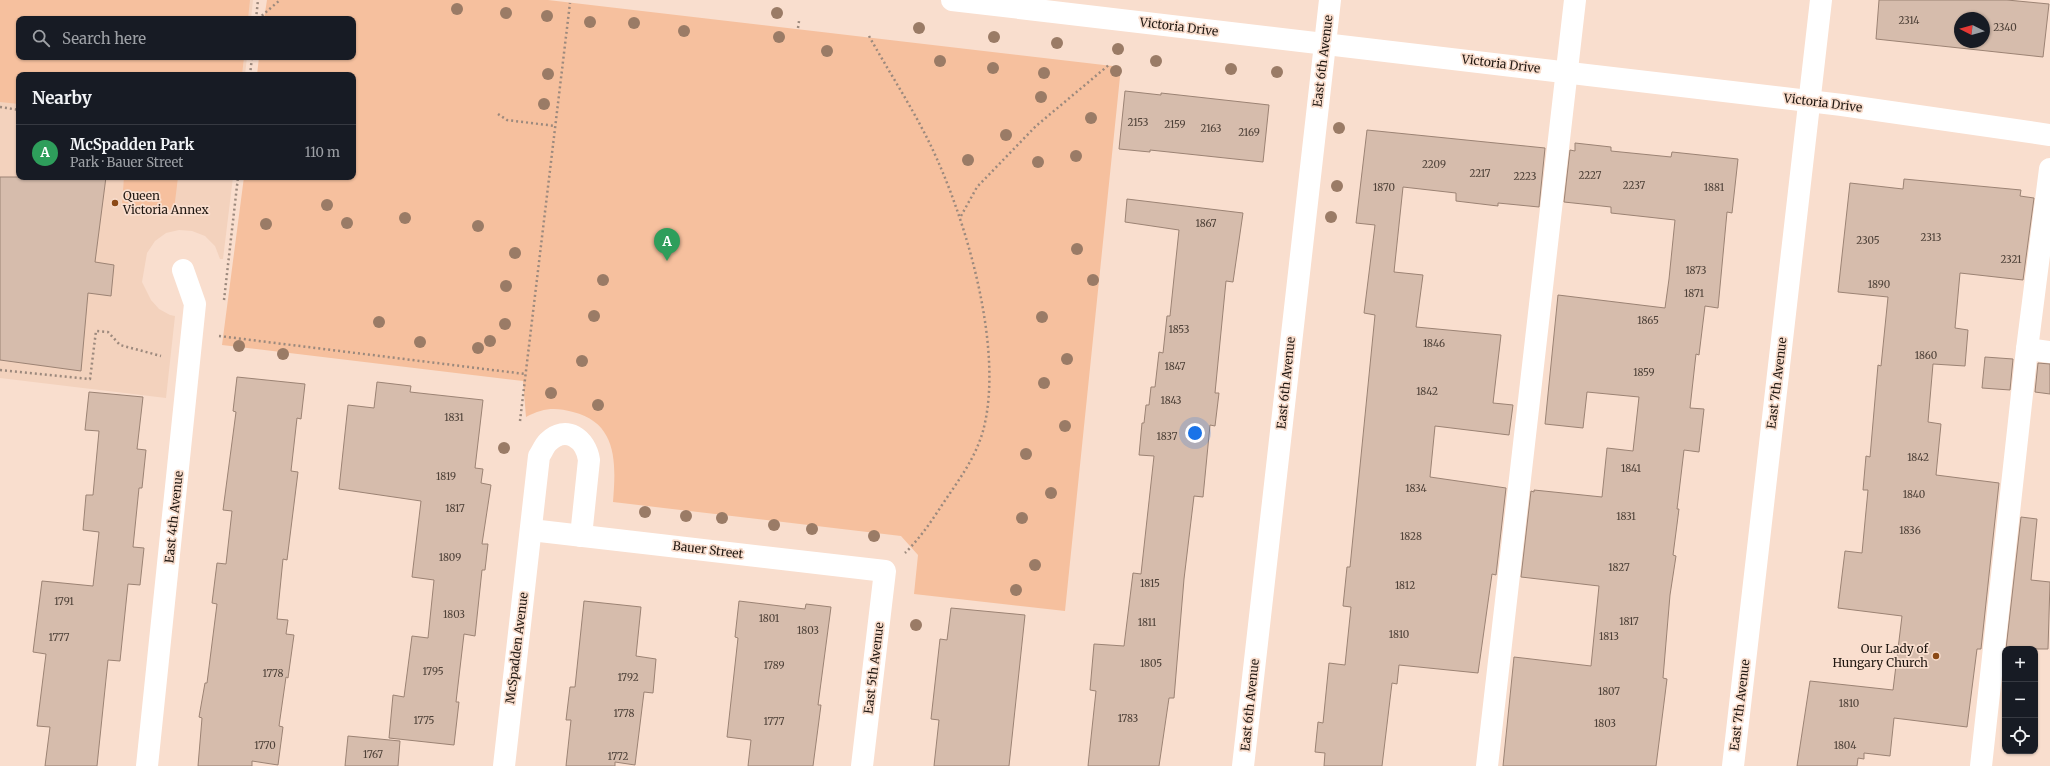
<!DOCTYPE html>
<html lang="en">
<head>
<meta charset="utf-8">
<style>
  body { margin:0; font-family:Merriweather,serif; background:#20242c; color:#f1f3f6 }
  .controls { position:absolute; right:12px; bottom:12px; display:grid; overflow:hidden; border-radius:8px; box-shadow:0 1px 3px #0004 }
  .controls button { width:36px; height:36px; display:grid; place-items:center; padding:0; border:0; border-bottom:1px solid #363941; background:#171b24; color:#f1f3f6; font:20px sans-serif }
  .compass { position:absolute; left:1954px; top:12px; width:36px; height:36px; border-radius:50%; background:#171b24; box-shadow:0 1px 3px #0004; rotate:276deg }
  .you { position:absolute; left:1195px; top:433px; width:14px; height:14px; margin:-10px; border:3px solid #fff; border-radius:50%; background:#1a73e8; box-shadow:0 0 0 6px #1a73e833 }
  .badge { display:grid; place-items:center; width:26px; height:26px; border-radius:50%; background:#d93025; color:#fff; font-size:13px; font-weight:700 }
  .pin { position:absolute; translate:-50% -33px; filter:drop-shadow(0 1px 2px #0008) }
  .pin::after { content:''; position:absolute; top:21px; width:14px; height:12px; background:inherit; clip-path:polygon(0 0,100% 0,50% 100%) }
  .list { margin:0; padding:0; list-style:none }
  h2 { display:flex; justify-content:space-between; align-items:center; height:52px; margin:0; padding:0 16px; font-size:17px }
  h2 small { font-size:13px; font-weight:400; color:#9ea1a6 }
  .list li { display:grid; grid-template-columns:26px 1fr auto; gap:12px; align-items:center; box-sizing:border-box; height:56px; padding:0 16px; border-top:1px solid #363941 }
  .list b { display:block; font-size:15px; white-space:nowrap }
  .list p { margin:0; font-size:13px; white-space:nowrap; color:#9ea1a6 }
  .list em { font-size:13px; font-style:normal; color:#9ea1a6 }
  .icon { flex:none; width:22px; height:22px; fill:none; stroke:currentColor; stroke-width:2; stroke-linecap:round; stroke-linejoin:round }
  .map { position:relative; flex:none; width:2050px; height:766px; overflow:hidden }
  .search { position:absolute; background:#171b24; box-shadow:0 1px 3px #0004; left:16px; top:16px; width:340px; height:44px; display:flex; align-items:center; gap:10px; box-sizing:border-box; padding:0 14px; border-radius:8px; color:#9ea1a6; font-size:15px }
  .panel { position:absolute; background:#171b24; box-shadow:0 1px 3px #0004; left:16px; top:72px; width:340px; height:108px; border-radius:8px }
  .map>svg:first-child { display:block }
  .built { fill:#f3d2bd }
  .green { fill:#f6c09e }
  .building { fill:#d6bcac; stroke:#9c8374; fill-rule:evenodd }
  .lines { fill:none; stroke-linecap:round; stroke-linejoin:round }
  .path { stroke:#9c897d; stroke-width:2.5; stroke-dasharray:2 3; stroke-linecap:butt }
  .minor { stroke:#fff; stroke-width:22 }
  .tree { fill:#9a7b66 }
  .poi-dot { fill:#8b4916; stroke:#f9dece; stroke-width:1.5 }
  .labels { text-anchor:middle; stroke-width:3.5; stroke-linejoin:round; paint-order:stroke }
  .number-label { font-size:10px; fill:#4e4138 }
  .street-label { font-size:12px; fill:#211812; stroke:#f9dece }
  .poi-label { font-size:12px; fill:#211812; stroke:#f9dece; text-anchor:start }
</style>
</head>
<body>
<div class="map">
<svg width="2050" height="766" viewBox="0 0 2050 766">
  <rect width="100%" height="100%" fill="#f9dece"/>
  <path class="built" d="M0 0H253L251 19H19V57H247L245 75H19V177H233L223 259H220L215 246 205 236 192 231 179 230 166 233 155 241 147 253 142 282 151 300 159 309 170 315 175 316 166 398 0 378Z"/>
  <g class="green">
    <path d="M0 0H250L248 19H19V57H244L242 75H19V104L0 102Z"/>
    <path d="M267 0H548L1121 67 1065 611 914 594 918 555 901 536 613 502C616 464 618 423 573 412 555 407 543 408 526 417L523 381 222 345 244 177H353V75H257L259 57H353V19H264Z"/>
    <path d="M124 177H178L174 210 122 205Z"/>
  </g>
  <g class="building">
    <path d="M1879 0H2007L2049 4 2043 57 1876 39ZM1960 18H1984V42H1960Z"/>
    <path d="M1125 91 1161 95V93L1269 105 1263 162 1150 150V152L1119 149Z"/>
    <path d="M1367 130 1545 148 1539 207 1498 203V206L1456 201V193L1403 187 1394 272 1423 275 1416 327 1501 335 1493 403 1513 405 1509 435 1435 426 1430 477 1506 488 1496 575 1492 574 1478 673 1399 665 1397 684 1392 683 1382 766H1324L1325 753 1315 752 1318 722 1323 723 1329 663 1345 665 1351 607 1343 606 1347 567H1350L1375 315 1364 313 1375 225 1356 223Z"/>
    <path d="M1575 143 1611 147V151L1671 157 1672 152 1738 159 1732 213 1727 212 1718 308 1705 306 1699 355 1696 354 1690 408 1704 409 1699 452 1684 450 1677 509H1679L1673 555 1676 556 1670 595 1663 678 1667 679 1656 766H1503L1514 657 1591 666 1599 586 1521 577 1531 491 1534 492V490L1602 497 1607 448 1633 451 1639 397 1587 392 1583 428 1545 424 1558 295 1665 308 1669 279 1675 220 1611 213V207L1564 202 1570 150 1575 151Z"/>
    <path d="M0 177H106L95 262 114 265 111 296 88 293 81 371 0 360Z"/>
    <path d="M1904 179 2021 190 2020 196 2034 198 2023 280 1960 273 1955 328 1968 330 1965 366 1933 364 1928 422 1941 424 1936 475 1999 483 1981 649H1977L1967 727 1894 718 1890 756 1864 753V759L1858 758 1857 766H1797L1810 681 1893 690 1902 616 1838 608 1845 551 1862 553 1868 490H1863L1866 456 1870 457 1878 365 1881 366 1888 297 1838 292 1850 183 1903 189Z"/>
    <path d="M1127 199 1243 213 1233 282 1226 281 1215 393H1219L1215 426 1210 425 1203 497 1194 496 1184 579 1174 698H1169L1159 766H1088L1096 691 1090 690 1094 644 1124 646 1133 573 1141 574 1154 456 1139 455 1142 423H1144L1146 405H1149L1151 387H1155L1159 352 1163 353 1167 316H1170L1179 230 1125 222Z"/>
    <path d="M1985 357 2013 359 2010 390 1982 388Z"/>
    <path d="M2038 363 2050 364V394L2035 392Z"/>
    <path d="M237 377 305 384 301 419 297 418 291 471 298 472 287 560 283 559 277 619 288 620 286 634 294 635 288 678 286 677 279 726 283 727 278 765 252 761V766H198L202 718 199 717 205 683H207L217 604 212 603 217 563 226 564 232 511 223 510 236 412 233 411Z"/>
    <path d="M377 382 411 386 410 392 483 400 475 468 483 469 481 483 491 485 482 544H488L485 570H482L475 636 464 634 456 702H459L454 745 389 738 393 695 404 697 412 636 428 638 434 580 412 577 421 501 339 489 348 405 374 408Z"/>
    <path d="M89 392 143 397 137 449 146 450 142 488H139L133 547 144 548 140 585 128 584 120 661 108 660 97 766H45L50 727 37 726 46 654 33 652 42 581 93 586 99 532 83 530 86 495H93L99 431 85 430Z"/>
    <path d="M2021 517 2037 519 2031 580 2050 582 2048 649H2006Z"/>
    <path d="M584 601 641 607 636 656 656 659 653 693 644 692 635 765 615 762V766H566L571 720H566L570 687H575Z"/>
    <path d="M739 601 805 609 806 604 831 607 818 705H821L813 766H748L751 740 727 737 738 638 735 637Z"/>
    <path d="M951 608 1025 615 1009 766H934L939 720 931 719 940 639 947 640Z"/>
    <path d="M348 736 400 741 398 766H345Z"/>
  </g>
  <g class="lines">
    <g class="path">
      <path d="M256 19 258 0"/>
      <path d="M258 19 280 0"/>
      <path d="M798 28 799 21"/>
      <path d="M869 36C889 72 912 107 930 144 966 218 1005 350 983 431 975 459 958 481 942 505 931 522 920 538 905 553"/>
      <path d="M250 75 252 57"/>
      <path d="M0 107 19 110"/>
      <path d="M498 114 507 120 555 126"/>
      <path d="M961 216 977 187 1036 126 1110 64"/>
      <path d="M224 300 238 177"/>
      <path d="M219 336 525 374"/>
      <path d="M0 370 90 379 96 331 108 332 120 345 161 356"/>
      <path d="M520 421 570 3"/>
    </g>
    <g class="minor">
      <path d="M952 0 1842 105 2050 135"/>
      <path d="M2027 349 2050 352"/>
      <path d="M531 530 885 571 862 766"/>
      <path d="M147 766 195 304 183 270"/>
      <path d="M504 766 539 456C542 452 544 446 548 442 566 424 586 439 589 460L581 536"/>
      <path d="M1243 766 1330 0"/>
      <path d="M1487 766 1575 0"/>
      <path d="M1733 766 1821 0"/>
      <path d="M1981 766 2027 349 2050 169"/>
    </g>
  </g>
  <g class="tree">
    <circle cx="457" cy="9" r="6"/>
    <circle cx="506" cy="13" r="6"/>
    <circle cx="777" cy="13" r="6"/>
    <circle cx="547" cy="16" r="6"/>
    <circle cx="590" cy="22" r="6"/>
    <circle cx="634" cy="23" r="6"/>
    <circle cx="919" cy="28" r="6"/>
    <circle cx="684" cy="31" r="6"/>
    <circle cx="779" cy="37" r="6"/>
    <circle cx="994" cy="37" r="6"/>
    <circle cx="1057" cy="43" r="6"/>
    <circle cx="1118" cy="49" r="6"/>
    <circle cx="827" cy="51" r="6"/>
    <circle cx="940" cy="61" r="6"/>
    <circle cx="1156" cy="61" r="6"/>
    <circle cx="993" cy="68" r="6"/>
    <circle cx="1231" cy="69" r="6"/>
    <circle cx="1116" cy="71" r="6"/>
    <circle cx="1277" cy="72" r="6"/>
    <circle cx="1044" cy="73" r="6"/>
    <circle cx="548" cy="74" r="6"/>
    <circle cx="1041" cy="97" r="6"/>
    <circle cx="544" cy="104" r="6"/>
    <circle cx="1091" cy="118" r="6"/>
    <circle cx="1339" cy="128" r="6"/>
    <circle cx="1006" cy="135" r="6"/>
    <circle cx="1076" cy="156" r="6"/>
    <circle cx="968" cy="160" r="6"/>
    <circle cx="1038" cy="162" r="6"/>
    <circle cx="1337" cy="186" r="6"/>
    <circle cx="327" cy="205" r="6"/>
    <circle cx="1331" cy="217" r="6"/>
    <circle cx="405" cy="218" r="6"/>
    <circle cx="347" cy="223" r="6"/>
    <circle cx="266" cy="224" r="6"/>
    <circle cx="478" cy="226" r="6"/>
    <circle cx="1077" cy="249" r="6"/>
    <circle cx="515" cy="253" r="6"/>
    <circle cx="603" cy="280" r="6"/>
    <circle cx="1093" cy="280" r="6"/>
    <circle cx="506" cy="286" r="6"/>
    <circle cx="594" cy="316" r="6"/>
    <circle cx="1042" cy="317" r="6"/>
    <circle cx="379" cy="322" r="6"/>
    <circle cx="505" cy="324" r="6"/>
    <circle cx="490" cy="341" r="6"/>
    <circle cx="420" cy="342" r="6"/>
    <circle cx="239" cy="346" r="6"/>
    <circle cx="478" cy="348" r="6"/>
    <circle cx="283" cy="354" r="6"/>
    <circle cx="1067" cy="359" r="6"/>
    <circle cx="582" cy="361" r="6"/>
    <circle cx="1044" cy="383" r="6"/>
    <circle cx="551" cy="393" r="6"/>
    <circle cx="598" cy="405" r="6"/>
    <circle cx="1065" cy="426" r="6"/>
    <circle cx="504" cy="448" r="6"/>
    <circle cx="1026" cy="454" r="6"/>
    <circle cx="1051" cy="493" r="6"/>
    <circle cx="645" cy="512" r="6"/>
    <circle cx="686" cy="516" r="6"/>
    <circle cx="722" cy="518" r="6"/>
    <circle cx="1022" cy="518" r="6"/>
    <circle cx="774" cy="525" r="6"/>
    <circle cx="812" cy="529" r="6"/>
    <circle cx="874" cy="536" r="6"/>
    <circle cx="1035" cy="565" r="6"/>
    <circle cx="1016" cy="590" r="6"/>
    <circle cx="916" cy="625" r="6"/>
  </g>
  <g class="poi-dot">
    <circle cx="115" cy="203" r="4"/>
    <circle cx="1936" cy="656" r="4"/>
  </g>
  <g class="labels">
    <g class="number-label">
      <text x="1909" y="24">2314</text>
      <text x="2005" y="31">2340</text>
      <text x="1138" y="126">2153</text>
      <text x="1175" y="128">2159</text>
      <text x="1211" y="132">2163</text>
      <text x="1249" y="136">2169</text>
      <text x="1434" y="168">2209</text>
      <text x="1480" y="177">2217</text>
      <text x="1590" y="179">2227</text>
      <text x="1525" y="180">2223</text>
      <text x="1634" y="189">2237</text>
      <text x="1384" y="191">1870</text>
      <text x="1714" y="191">1881</text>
      <text x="1206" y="227">1867</text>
      <text x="1931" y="241">2313</text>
      <text x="1868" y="244">2305</text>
      <text x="2011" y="263">2321</text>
      <text x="1696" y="274">1873</text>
      <text x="1879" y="288">1890</text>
      <text x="1694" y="297">1871</text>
      <text x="1648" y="324">1865</text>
      <text x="1179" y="333">1853</text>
      <text x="1434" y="347">1846</text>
      <text x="1926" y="359">1860</text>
      <text x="1175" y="370">1847</text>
      <text x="1644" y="376">1859</text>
      <text x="1427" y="395">1842</text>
      <text x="1171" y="404">1843</text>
      <text x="454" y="421">1831</text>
      <text x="1167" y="440">1837</text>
      <text x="1918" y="461">1842</text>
      <text x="1631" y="472">1841</text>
      <text x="446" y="480">1819</text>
      <text x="1416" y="492">1834</text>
      <text x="1914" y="498">1840</text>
      <text x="455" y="512">1817</text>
      <text x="1626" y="520">1831</text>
      <text x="1910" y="534">1836</text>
      <text x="1411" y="540">1828</text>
      <text x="450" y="561">1809</text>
      <text x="1619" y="571">1827</text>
      <text x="1150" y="587">1815</text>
      <text x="1405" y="589">1812</text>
      <text x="64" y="605">1791</text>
      <text x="454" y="618">1803</text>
      <text x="769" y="622">1801</text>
      <text x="1629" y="625">1817</text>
      <text x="1147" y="626">1811</text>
      <text x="808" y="634">1803</text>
      <text x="1399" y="638">1810</text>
      <text x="1609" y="640">1813</text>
      <text x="59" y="641">1777</text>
      <text x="1151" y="667">1805</text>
      <text x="774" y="669">1789</text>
      <text x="433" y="675">1795</text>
      <text x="273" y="677">1778</text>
      <text x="628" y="681">1792</text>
      <text x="1609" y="695">1807</text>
      <text x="1849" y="707">1810</text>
      <text x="624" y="717">1778</text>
      <text x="1128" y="722">1783</text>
      <text x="424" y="724">1775</text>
      <text x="774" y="725">1777</text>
      <text x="1605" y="727">1803</text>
      <text x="265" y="749">1770</text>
      <text x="1845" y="749">1804</text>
      <text x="373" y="758">1767</text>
      <text x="618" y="760">1772</text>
    </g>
    <g class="street-label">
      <text transform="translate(1179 27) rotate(7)" y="4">Victoria Drive</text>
      <text transform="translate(1323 61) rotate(-83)" y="4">East 6th Avenue</text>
      <text transform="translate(1501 64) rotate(7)" y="4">Victoria Drive</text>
      <text transform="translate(1823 103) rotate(7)" y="4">Victoria Drive</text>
      <text transform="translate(1286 383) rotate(-84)" y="4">East 6th Avenue</text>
      <text transform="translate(1777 383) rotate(-83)" y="4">East 7th Avenue</text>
      <text transform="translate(174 517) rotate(-84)" y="4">East 4th Avenue</text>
      <text transform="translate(708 550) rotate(7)" y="4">Bauer Street</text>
      <text transform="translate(517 648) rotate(-83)" y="4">McSpadden Avenue</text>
      <text transform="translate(874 668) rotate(-83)" y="4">East 5th Avenue</text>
      <text transform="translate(1250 705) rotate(-84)" y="4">East 6th Avenue</text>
      <text transform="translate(1740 705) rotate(-83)" y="4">East 7th Avenue</text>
    </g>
    <g class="poi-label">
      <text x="123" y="200">Queen<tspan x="123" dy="14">Victoria Annex</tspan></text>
      <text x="1928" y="653" text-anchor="end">Our Lady of<tspan x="1928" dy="14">Hungary Church</tspan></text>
    </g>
  </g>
</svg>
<div class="controls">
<button>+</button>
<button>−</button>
<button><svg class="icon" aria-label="locate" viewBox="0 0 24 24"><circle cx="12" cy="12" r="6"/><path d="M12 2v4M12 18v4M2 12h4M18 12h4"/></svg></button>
</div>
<svg class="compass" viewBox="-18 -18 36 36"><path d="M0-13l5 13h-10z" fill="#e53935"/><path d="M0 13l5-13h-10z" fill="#9ea1a6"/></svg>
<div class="you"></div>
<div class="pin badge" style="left:667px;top:261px;background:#2e9e5b">A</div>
<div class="search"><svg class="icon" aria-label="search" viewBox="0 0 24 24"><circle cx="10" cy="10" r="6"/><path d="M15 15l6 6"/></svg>Search here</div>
<section class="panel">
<h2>Nearby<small></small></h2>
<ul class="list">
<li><span class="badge" style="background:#2e9e5b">A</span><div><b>McSpadden Park</b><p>Park · Bauer Street</p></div><em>110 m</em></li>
</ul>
</section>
</div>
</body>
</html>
